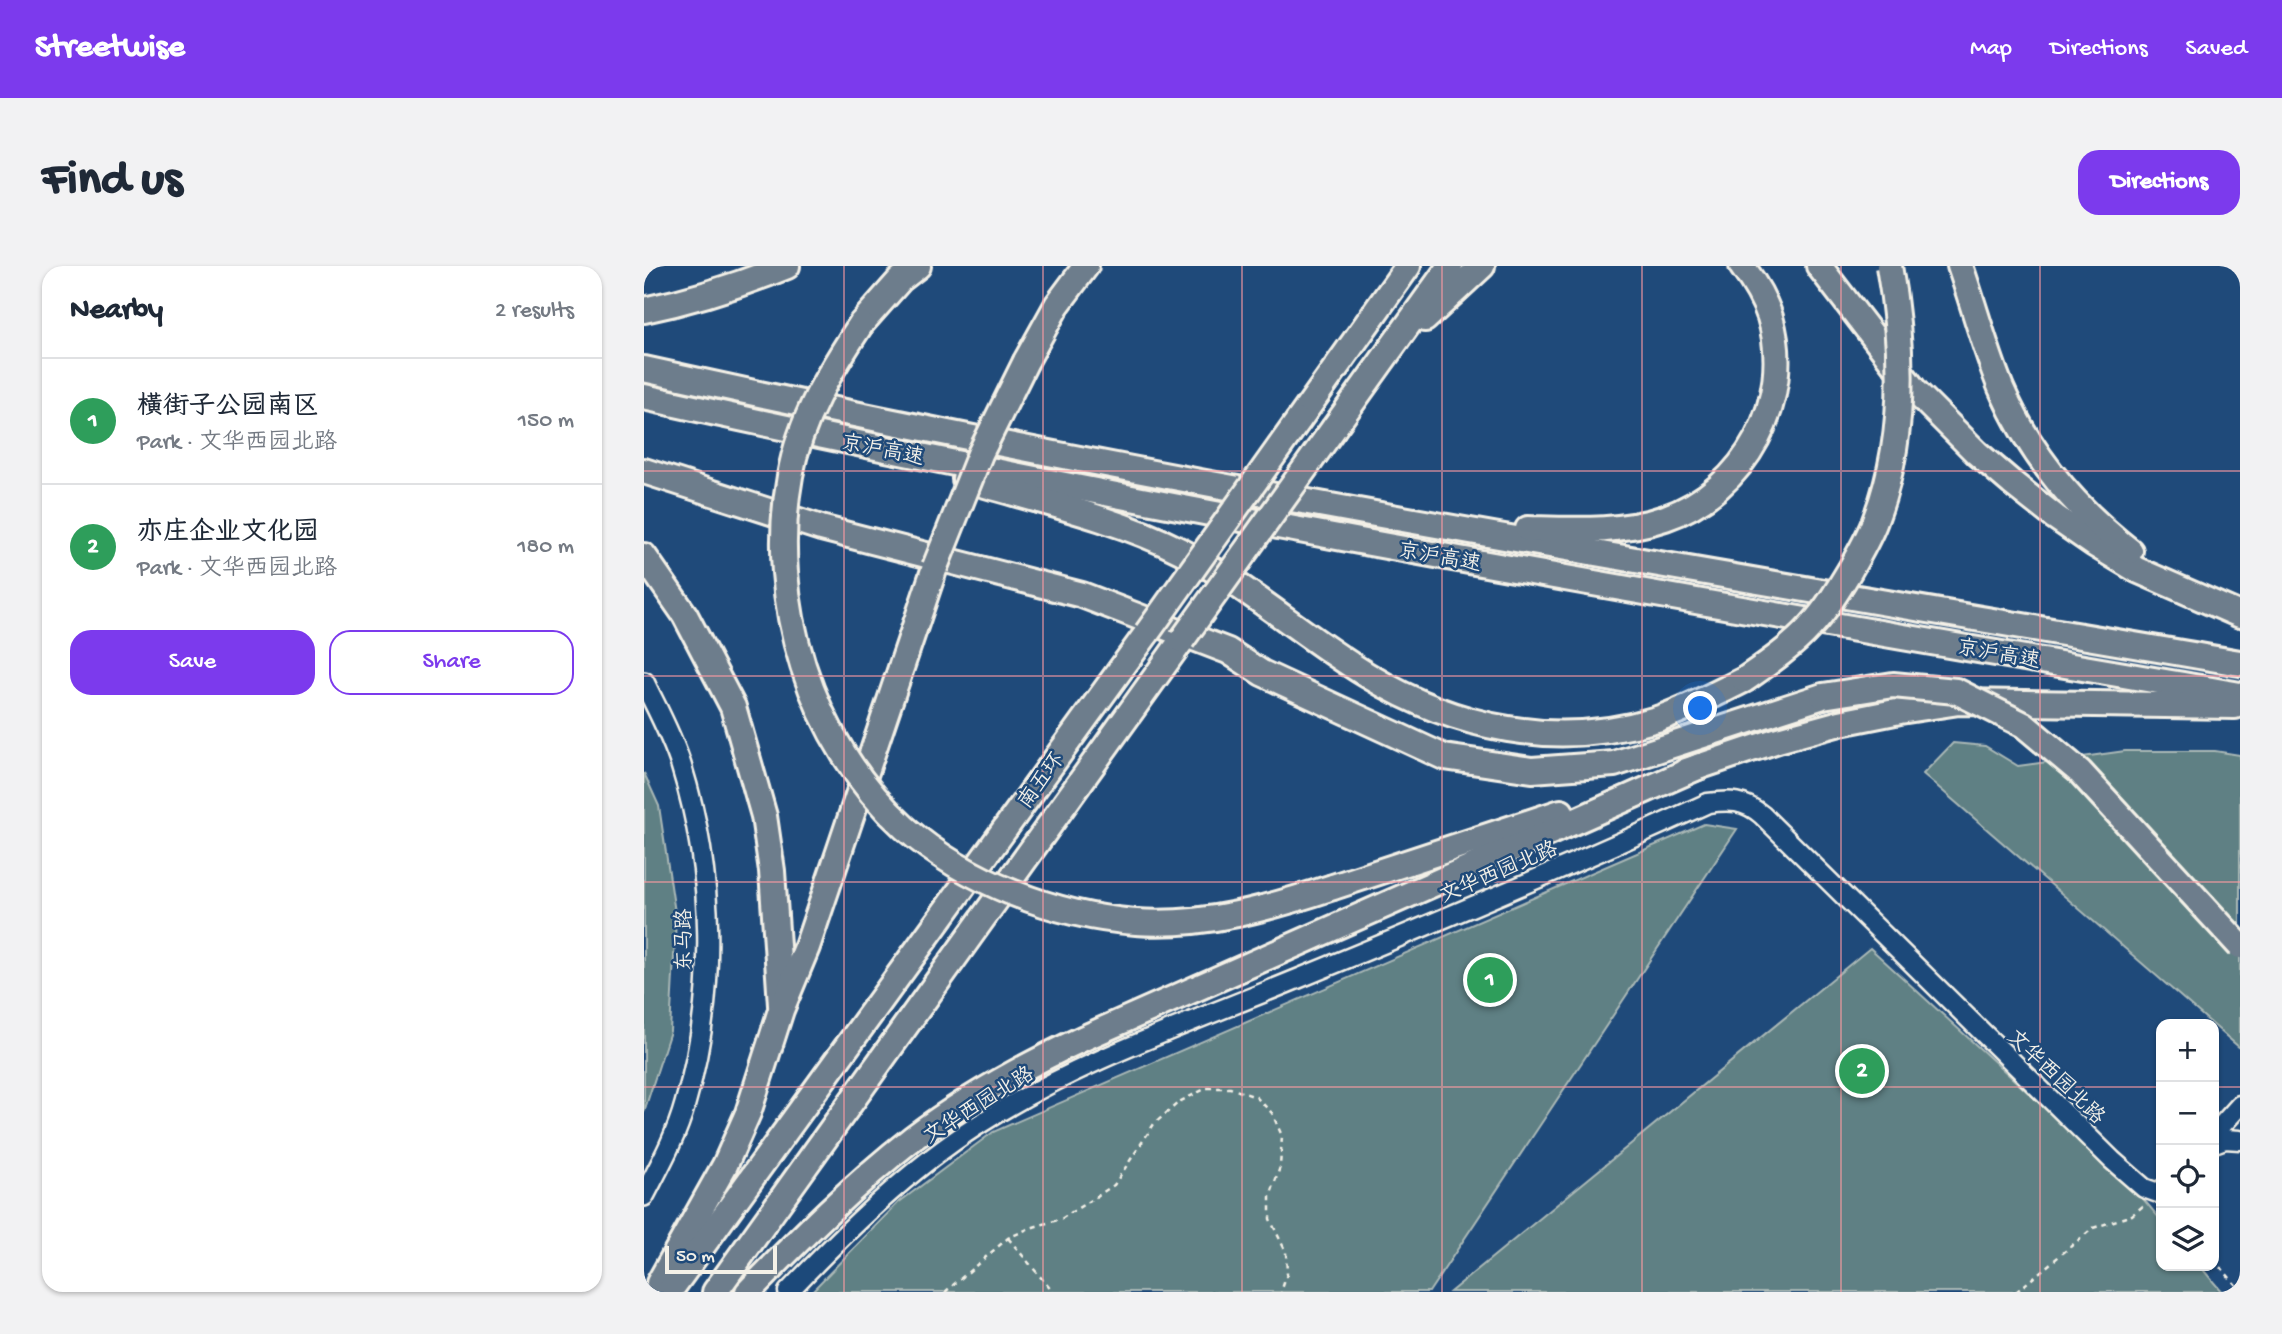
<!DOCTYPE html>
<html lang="en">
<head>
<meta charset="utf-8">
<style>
  body { margin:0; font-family:"Gochi Hand","LXGW WenKai TC",sans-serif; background:#f2f2f3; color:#1f2937 }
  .controls { position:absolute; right:21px; bottom:21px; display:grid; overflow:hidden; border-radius:14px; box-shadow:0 2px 5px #0004 }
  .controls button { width:63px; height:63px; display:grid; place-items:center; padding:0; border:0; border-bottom:2px solid #e0e1e3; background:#fff; color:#1f2937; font:35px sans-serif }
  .scale { position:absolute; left:21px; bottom:18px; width:112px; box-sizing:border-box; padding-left:7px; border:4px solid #f4f1e8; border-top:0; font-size:19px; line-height:24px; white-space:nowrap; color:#f4f1e8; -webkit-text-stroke:5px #1f4a7a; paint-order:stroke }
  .you { position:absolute; left:1057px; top:443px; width:24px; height:24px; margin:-18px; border:5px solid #fff; border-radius:50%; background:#1a73e8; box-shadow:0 0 0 10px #1a73e833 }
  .badge { display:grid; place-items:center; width:46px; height:46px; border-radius:50%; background:#7c3aed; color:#fff; font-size:23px; font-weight:700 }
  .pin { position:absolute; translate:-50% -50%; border:4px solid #fff; box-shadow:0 2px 7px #0006 }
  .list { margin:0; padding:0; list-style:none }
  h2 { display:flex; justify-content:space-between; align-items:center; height:91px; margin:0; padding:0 28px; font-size:30px }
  h2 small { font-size:23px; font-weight:400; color:#747a83 }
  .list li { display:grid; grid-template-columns:46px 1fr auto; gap:21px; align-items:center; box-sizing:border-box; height:126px; padding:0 28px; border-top:2px solid #e0e1e3 }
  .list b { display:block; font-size:26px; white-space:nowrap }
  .list p { margin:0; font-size:23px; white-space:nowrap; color:#747a83 }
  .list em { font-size:23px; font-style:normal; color:#747a83 }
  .actions { display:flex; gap:14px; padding:21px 28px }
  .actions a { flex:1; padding:16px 0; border:2px solid #7c3aed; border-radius:21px; text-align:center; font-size:24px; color:#7c3aed }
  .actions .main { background:#7c3aed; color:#fff }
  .icon { flex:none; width:38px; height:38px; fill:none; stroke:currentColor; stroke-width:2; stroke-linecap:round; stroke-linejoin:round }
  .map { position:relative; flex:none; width:1596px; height:1026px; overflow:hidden; border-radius:21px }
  header { display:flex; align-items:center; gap:42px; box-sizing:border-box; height:98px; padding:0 35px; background:#7c3aed; color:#fff }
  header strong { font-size:33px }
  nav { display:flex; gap:38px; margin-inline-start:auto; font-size:24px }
  .intro { display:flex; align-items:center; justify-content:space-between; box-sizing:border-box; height:168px; padding:0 42px }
  h1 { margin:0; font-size:49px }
  .button { padding:18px 32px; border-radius:21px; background:#7c3aed; color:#fff; font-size:24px; font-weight:700 }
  main { display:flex; gap:42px; padding:0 42px }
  aside { flex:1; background:#fff; border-radius:21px; box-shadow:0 2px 5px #0004 }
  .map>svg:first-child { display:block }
  .green { fill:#5f8084; stroke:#aab8b6; stroke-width:2 }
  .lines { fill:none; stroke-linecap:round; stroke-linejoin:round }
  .tertiary-casing { stroke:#f4f1e8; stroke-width:23 }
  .secondary-casing { stroke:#f4f1e8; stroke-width:24 }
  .motorway-casing { stroke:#f4f1e8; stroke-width:30 }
  .path { stroke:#f4f1e8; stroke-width:2.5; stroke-dasharray:5 5; stroke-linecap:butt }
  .tertiary { stroke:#1f4a7a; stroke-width:18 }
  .secondary { stroke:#1f4a7a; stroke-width:19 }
  .motorway { stroke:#6d7d8c; stroke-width:24 }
  .motorway-bridge-casing { stroke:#f4f1e8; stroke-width:30; stroke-linecap:butt }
  .motorway-bridge { stroke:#6d7d8c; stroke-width:24 }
  .grid { fill:none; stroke:#ff9aa2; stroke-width:2; stroke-opacity:0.55 }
  .labels { text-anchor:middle; stroke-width:5; stroke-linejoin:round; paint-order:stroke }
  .street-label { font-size:21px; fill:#f4f1e8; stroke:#1f4a7a }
</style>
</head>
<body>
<header>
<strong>Streetwise</strong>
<nav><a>Map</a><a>Directions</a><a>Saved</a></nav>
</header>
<div class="intro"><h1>Find us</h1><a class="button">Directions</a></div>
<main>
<aside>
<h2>Nearby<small>2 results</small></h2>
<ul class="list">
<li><span class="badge" style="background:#2e9e5b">1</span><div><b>横街子公园南区</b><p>Park · 文华西园北路</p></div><em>150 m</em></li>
<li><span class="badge" style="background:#2e9e5b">2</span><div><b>亦庄企业文化园</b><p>Park · 文华西园北路</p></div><em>180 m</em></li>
</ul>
<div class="actions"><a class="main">Save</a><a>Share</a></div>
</aside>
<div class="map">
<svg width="1596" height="1026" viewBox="0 0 1596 1026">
  <rect width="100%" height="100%" fill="#1f4a7a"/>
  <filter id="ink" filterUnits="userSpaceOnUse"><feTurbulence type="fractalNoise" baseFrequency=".0143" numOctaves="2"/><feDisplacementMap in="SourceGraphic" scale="14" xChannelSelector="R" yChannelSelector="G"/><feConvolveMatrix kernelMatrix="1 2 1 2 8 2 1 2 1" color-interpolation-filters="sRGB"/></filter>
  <g filter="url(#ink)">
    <g class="green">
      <path d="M1309 477 1341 480 1374 500 1481 485H1571L1596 489V782L1279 508Z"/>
      <path d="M0 507 15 540 32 653 26 765 0 846Z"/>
      <path d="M1060 558 1093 563 785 1026H167L254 937 349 866Z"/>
      <path d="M1226 682 1495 928 1517 954V1000H1556L1578 1026H806Z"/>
    </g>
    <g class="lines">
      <defs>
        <g id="tertiary">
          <path d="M1570 868 1596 839"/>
          <path d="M1570 877 1581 873 1596 874"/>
          <path d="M144 1026C202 965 263 905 334 859 430 797 541 759 646 716 786 659 926 600 1064 537 1086 534 1100 534 1118 549L1468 894 1500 922 1514 927 1517 924"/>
        </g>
        <path id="secondary" d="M0 416C13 443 28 470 37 499 71 608 73 728 41 838 32 871 15 901 0 930"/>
        <g id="motorway">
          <path d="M1175 0 1271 125 1333 187 1368 217 1411 251 1450 278 1493 304 1596 349"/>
          <path d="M1316 0C1330 40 1341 83 1357 122 1385 187 1431 242 1486 285"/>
          <path d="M0 44C49 34 96 19 143 0"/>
          <path d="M781 53 838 0"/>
          <path d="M217 58 256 14 274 0"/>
          <path d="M382 95 413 39 442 0"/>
          <path d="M0 103C528 220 1063 306 1596 397"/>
          <path d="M0 131C528 249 1063 337 1596 429"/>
          <path d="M654 155 764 0"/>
          <path d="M690 162 806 0"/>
          <path d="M0 205 177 262 438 329 584 385 618 407 800 491 888 504 970 498 1179 430"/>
          <path d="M321 213C391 234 472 252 537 285 604 320 659 370 723 409 812 463 912 484 1013 453 1043 443 1071 428 1100 414"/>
          <path d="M884 263C929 264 977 267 1021 252 1101 225 1151 134 1126 51 1120 32 1110 16 1098 0"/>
          <path d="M0 290 41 349 89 441 120 550 128 605 137 739"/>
          <path d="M1042 505 1134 474 1196 457 1256 445 1315 436 1591 440"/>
          <path d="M689 621 917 546"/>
          <path d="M15 1017 81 899 104 847 137 744 163 681 291 301"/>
          <path d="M25 1026 503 367"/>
          <path d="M71 1026 538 374"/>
          <path d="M104 1026C156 972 210 918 269 872 322 832 380 800 440 772L1056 500"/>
        </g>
      </defs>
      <use href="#tertiary" class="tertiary-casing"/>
      <use href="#secondary" class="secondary-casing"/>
      <use href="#motorway" class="motorway-casing"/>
      <g class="path">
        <path d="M364 972 409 1026"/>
        <path d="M1570 993 1596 1024"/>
        <path d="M301 1026 364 972 386 962 417 953 470 919 510 858 535 836 563 822H586L612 831 628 847 638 870 636 901 626 931V953L642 986 643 1008 637 1026"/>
        <path d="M1372 1026 1449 962 1488 949 1499 940"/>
      </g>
      <use href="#tertiary" class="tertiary"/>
      <use href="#secondary" class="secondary"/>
      <use href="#motorway" class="motorway"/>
      <defs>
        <g id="motorway-bridge">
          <path d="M217 58C186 105 156 153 146 210 123 334 166 476 261 562 323 616 411 650 492 656 559 661 626 642 689 621"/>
          <path d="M291 301 336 188 382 95"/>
          <path d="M503 367 654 155"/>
          <path d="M538 374 690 162"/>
          <path d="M1100 414C1123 398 1147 382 1166 361 1182 344 1194 324 1206 304 1215 288 1226 270 1232 252 1262 172 1260 83 1245 0"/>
          <path d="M1179 430 1249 419 1312 425 1380 459 1436 506 1596 680"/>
        </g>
      </defs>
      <use href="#motorway-bridge" class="motorway-bridge-casing"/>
      <use href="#motorway-bridge" class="motorway-bridge"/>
    </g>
  </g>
  <path class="grid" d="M200 0V1026M399 0V1026M598 0V1026M798 0V1026M998 0V1026M1197 0V1026M1396 0V1026M0 205H1596M0 410H1596M0 616H1596M0 821H1517M1570 821H1596"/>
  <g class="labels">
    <g class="street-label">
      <text transform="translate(239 183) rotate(11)" y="7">京沪高速</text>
      <text transform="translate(796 290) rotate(10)" y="7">京沪高速</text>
      <text transform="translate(1355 387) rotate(10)" y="7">京沪高速</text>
      <text transform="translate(396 514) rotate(-54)" y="7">南五环</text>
      <text transform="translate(854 605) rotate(-23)" y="7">文华西园北路</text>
      <text transform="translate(39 674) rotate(-90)" y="7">东马路</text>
      <text transform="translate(1413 810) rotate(44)" y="7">文华西园北路</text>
      <text transform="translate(334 838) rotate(-32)" y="7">文华西园北路</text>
    </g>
  </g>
</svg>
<div class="controls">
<button>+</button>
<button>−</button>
<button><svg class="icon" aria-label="locate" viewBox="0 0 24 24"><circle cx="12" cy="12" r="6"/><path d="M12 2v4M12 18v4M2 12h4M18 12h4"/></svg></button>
<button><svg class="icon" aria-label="layers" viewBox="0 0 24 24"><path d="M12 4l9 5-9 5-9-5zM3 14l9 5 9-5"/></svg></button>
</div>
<div class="scale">50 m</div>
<div class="you"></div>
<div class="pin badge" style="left:846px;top:714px;background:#2e9e5b">1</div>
<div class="pin badge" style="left:1218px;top:805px;background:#2e9e5b">2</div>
</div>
</main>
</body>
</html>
